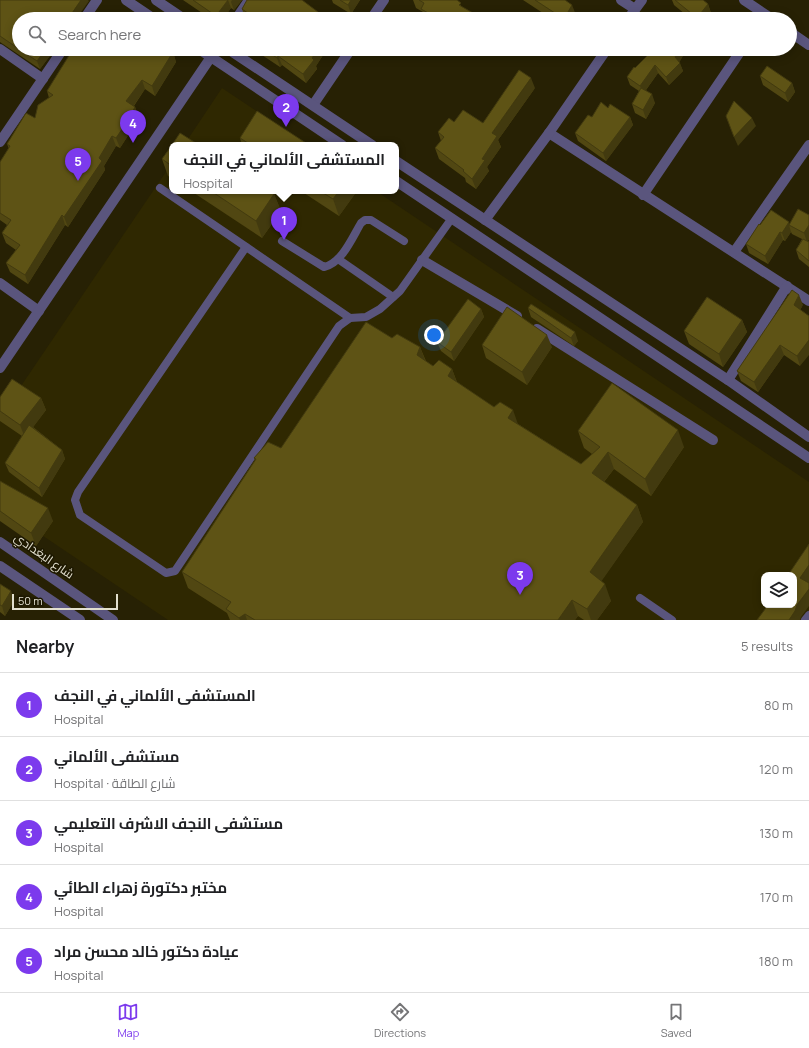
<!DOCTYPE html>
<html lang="en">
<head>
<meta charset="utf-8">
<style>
  body { margin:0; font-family:Manrope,Cairo,sans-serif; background:#f6f6f6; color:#202124 }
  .controls { position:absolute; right:12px; bottom:12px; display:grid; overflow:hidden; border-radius:8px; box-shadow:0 2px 10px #0003 }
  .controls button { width:36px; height:36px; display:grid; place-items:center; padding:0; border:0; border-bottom:1px solid #e0e0e0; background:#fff; color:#202124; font:20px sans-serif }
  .scale { position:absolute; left:12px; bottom:10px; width:106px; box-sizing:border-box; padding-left:4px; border:2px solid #e2dfce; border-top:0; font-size:11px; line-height:14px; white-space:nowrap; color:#e2dfce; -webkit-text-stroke:3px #1d1800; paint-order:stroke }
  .you { position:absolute; left:434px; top:335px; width:14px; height:14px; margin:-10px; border:3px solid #fff; border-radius:50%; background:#1a73e8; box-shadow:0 0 0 6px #1a73e833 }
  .badge { display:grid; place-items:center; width:26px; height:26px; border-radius:50%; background:#7c3aed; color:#fff; font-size:13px; font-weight:700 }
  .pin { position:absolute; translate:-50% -33px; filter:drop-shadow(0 1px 2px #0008) }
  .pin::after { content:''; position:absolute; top:21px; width:14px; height:12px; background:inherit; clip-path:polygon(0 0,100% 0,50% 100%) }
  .popup { position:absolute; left:169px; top:142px; width:230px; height:52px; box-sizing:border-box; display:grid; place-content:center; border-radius:8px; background:#fff; filter:drop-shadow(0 1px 3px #0005); font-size:13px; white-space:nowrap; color:#757577 }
  .popup b { font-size:15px; color:#202124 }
  .popup::after { content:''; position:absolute; left:50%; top:100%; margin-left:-8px; border:8px solid transparent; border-top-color:#fff }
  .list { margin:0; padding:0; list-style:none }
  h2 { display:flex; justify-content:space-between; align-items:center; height:52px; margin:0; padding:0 16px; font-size:17px }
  h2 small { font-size:13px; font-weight:400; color:#757577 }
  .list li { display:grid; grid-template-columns:26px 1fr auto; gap:12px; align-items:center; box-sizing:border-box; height:64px; padding:0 16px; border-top:1px solid #e0e0e0 }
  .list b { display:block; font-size:15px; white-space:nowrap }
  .list p { margin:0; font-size:13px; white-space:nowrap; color:#757577 }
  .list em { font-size:13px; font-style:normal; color:#757577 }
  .icon { flex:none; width:22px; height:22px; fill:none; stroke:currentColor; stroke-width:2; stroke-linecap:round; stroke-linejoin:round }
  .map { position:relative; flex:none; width:809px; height:620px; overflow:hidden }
  .search { position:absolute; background:#fff; box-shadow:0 2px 10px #0003; left:12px; right:12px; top:12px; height:44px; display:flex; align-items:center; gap:10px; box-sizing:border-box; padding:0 14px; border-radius:22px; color:#757577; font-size:15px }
  .sheet { height:372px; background:#fff }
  nav { display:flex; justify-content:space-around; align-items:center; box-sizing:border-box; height:56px; border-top:1px solid #e0e0e0; background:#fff; font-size:11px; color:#757577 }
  nav a { display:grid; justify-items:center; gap:2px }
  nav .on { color:#7c3aed }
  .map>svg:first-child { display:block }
  .built { fill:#2f2801; fill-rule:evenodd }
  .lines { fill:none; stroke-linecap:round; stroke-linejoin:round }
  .service { stroke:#5a557d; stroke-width:8 }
  .minor { stroke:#5a557d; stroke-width:10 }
  .tertiary { stroke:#5a557d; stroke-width:10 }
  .wall { fill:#514712 }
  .shaded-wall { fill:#423a0f }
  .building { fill:#5e5315; stroke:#423a0f }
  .labels { text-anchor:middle; stroke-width:3; stroke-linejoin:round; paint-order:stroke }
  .street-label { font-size:12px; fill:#e2dfce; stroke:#1d1800 }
</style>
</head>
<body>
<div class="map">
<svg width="809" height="620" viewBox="0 0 809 620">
  <rect width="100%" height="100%" fill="#272104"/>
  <g class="built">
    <path d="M222 88 307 145H184Z"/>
    <path d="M172 163V191H376L809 482V620H168L0 507V417ZM764 575H794V605H764Z"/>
  </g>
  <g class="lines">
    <g class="service">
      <path d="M160 188 350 318"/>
      <path d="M282 241 324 267C342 263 352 238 361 223L365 220H371L404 241"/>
      <path d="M246 247 78 492 75 500 80 515 166 573 175 571 339 326 350 318 366 317 380 309 400 291 452 218"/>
      <path d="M338 259 393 297"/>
      <path d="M640 598 672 620"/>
      <path d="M805 620 809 615"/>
    </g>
    <g class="minor">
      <path d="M621 0 635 9"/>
      <path d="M744 0 772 19"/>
      <path d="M84 19 97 0"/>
      <path d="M236 19 249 0"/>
      <path d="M371 19 384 0"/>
      <path d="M628 19 642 0"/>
      <path d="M790 32 809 45"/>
      <path d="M0 49 43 79"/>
      <path d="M313 105 351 49"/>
      <path d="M549 133 809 301"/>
      <path d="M0 142 63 49"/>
      <path d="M643 195 742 49"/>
      <path d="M485 220 549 133 607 49"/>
      <path d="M734 252 809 145"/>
      <path d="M422 260 517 316"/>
      <path d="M0 283 39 311"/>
      <path d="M537 329 713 440"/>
      <path d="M0 368 211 57"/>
      <path d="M728 380 787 286"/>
    </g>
    <g class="tertiary">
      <path d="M126 0 154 19"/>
      <path d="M156 0 184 19"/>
      <path d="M199 49 342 145"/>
      <path d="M228 49 372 145"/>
      <path d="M396 161 728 380 809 437"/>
      <path d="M396 181 809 458"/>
      <path d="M0 542 113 620"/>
      <path d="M0 566 80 620"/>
    </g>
  </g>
  <g class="wall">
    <path d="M0 0 89 1 19 19 55 49 40 69 0 42Z"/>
    <path d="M183 0H242L234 10 231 8 223 19H211Z"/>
    <path d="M332 0H360L351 14 333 3Z"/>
    <path d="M413 0H457L462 7 476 19H425L423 12 416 8Z"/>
    <path d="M523 0H565L576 15 574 19H552Z"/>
    <path d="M672 0H703L708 4 711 13 706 19H691L674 5Z"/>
    <path d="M242 9 322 15 324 19H247L245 18Z"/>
    <path d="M253 49H327L316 66 317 69 306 83 282 65 280 67Z"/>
    <path d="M654 49H683L684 54 679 62 683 71 669 85 658 73 646 90 655 103 646 119 635 113 632 104 639 91 630 85 627 77Z"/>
    <path d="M85 50 173 52 176 62 155 96 145 89 134 106 135 107 139 117 131 131 120 148 116 146 104 166 105 170 68 227 65 225 28 284 10 272 6 263 16 250 6 243 2 233 7 225 0 220V162L9 149 7 144 35 118 49 98 47 91Z"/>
    <path d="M760 76 792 83 795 92 788 102 763 85Z"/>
    <path d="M535 88 498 140 501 147 487 167 489 171 476 189 466 182 465 178 439 159 435 148 441 141 438 132 454 122 483 123Z"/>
    <path d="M608 108 630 117 633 125 606 161 578 141 575 133 592 117Z"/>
    <path d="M240 138 309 145H242Z"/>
    <path d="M172 145V178L168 176 162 159Z"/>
    <path d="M191 191H270L274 194 281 211 262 238Z"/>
    <path d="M301 191H357L339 216Z"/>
    <path d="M809 215V239L808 241 809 242V267L799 259 796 250 802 239 792 234 791 232 785 241 783 240 768 264 749 253 746 244 760 225 790 224Z"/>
    <path d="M803 305 800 310V366L784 355 758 392 741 381 737 371Z"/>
    <path d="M528 308 578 341 574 346 531 317Z"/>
    <path d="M481 309 484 317 454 361 441 351 437 342Z"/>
    <path d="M742 320 747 332 723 367 689 344 684 331Z"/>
    <path d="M392 338 420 347 426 361 433 366 452 369 457 382 518 424 581 464 592 454 584 448 578 431 684 447 651 496 614 469 604 482 637 505 643 522 601 581 611 601 597 620H584L578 616 575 620H230L227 613 188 588 182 572 255 460 254 458 281 448Z"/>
    <path d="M482 345 552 347 527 385 486 358Z"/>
    <path d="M0 397 41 398 46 410 33 427 62 450 65 459 42 497 9 472 5 463 22 436 0 421Z"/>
    <path d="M0 481 53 521 36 546 0 521Z"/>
    <path d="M0 584 14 601 5 616 0 612Z"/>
  </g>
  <g class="shaded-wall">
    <path d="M81 0H88L89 1 76 19H68Z"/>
    <path d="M228 0 231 8 223 19H217L216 16Z"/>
    <path d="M232 0H242L234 10 231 2Z"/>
    <path d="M351 0H360L351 14 348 5Z"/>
    <path d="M708 4 711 13 706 19H698L697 18Z"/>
    <path d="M572 5 576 15 574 19H564Z"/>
    <path d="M473 13 476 19H472L471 17Z"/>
    <path d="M322 15 324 19H321V18Z"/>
    <path d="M46 49H55L40 69 37 61Z"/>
    <path d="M318 49H327L316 66 317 69 306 83 303 74 312 58Z"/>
    <path d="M680 49H683L684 54 678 65 675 57Z"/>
    <path d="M173 52 176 62 155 96 152 86Z"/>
    <path d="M278 56 282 65 280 67 277 58Z"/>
    <path d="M680 63 683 71 669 85 666 77Z"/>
    <path d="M655 65 658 73 643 94 640 86Z"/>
    <path d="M531 78 535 88 498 140 501 147 487 167 489 171 476 189 472 179 492 133Z"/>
    <path d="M142 80 145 89 130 111 126 101Z"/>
    <path d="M792 83 795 92 788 102 785 93Z"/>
    <path d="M652 94 655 103 646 119 643 110Z"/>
    <path d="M135 107 139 117 131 131 120 148 116 138Z"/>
    <path d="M630 117 633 125 606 161 603 153Z"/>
    <path d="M752 118 756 126 738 146 734 137Z"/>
    <path d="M112 136 116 146 104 166 105 170 68 227 64 217Z"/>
    <path d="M339 191H357L339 216 333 199Z"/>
    <path d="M274 194 281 211 262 238 256 221Z"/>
    <path d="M62 215 65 225 28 284 25 275Z"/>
    <path d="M789 222 790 226 789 225 791 232 785 241 782 233Z"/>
    <path d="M809 225V239L807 242 804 233Z"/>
    <path d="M780 232 783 240 768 264 765 256Z"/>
    <path d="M799 295 803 305 797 315 794 305Z"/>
    <path d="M481 309 484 317 454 361 451 352Z"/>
    <path d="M742 320 747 332 723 367 719 354Z"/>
    <path d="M575 332 578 341 574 346 571 338Z"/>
    <path d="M547 335 552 347 527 385 522 372Z"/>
    <path d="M809 340V355L800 366 797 356Z"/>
    <path d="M780 345 784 355 758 392 754 382Z"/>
    <path d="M420 347 426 363 417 355Z"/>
    <path d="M452 369 458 386 448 376Z"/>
    <path d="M41 398 46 410 25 438 20 425Z"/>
    <path d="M513 410 519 427 508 418Z"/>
    <path d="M678 430 684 447 651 496 645 479Z"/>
    <path d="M62 450 65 459 42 497 39 488Z"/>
    <path d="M608 452 614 469 598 489 592 473Z"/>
    <path d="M637 505 643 522 596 589 590 572Z"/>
    <path d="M48 508 53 521 36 546 31 533Z"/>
    <path d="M809 565V582L804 589 800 578Z"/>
    <path d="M605 584 611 601 597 620H591L587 609Z"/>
    <path d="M809 589V606L801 617 800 620H789L797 605Z"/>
    <path d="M11 591 14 601 5 616 2 606Z"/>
    <path d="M572 600 578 616 575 620H558Z"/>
    <path d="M245 614 247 620H240L239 618Z"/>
  </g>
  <g class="building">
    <path d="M0 0H81L68 19H19V49L0 36Z"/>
    <path d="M193 0H228L216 16Z"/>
    <path d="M247 0H302L322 15 321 18V19H250L252 16 242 9Z"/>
    <path d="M340 0H351L348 5Z"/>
    <path d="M419 0H457L461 3 459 5 473 13 471 17 475 19H452L447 16 446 19H439L421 9 424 3Z"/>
    <path d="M535 0H565L572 5 564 19Z"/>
    <path d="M675 0H703L708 4 697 18Z"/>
    <path d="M657 17 660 19H655Z"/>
    <path d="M19 49H46L37 61Z"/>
    <path d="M73 49H84L85 50V49H167L173 52 152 86 142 80 126 101 135 107 127 122 116 138 112 136 99 158 102 161 64 217 62 215 25 275 6 263 20 245 2 233 11 220 0 213V162L10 146 7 144 26 113 35 118 38 105 53 95 47 91Z"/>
    <path d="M264 49H318L312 58 314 60 303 74 278 56 277 58Z"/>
    <path d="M654 49H680L675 57 680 63 666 77 655 65 640 86 627 77 634 67 635 68Z"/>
    <path d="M767 66 792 83 785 93 760 76Z"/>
    <path d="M519 70 531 78 492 133 497 136 482 159 485 160 472 179 463 171 464 170 435 148 444 137 438 132 449 118 454 122 463 110 483 123Z"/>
    <path d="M641 88 652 94 643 110 632 104Z"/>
    <path d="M734 101 752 118 734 137 726 116Z"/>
    <path d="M601 102 608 108 610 104 630 117 603 153 575 133 588 115 592 117Z"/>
    <path d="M257 111 309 145H251L240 138Z"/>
    <path d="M180 133 199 145H172Z"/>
    <path d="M172 145V166L162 159Z"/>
    <path d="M211 191H270L274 194 256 221Z"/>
    <path d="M320 191H339L333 199Z"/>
    <path d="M798 209 809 215V225L804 233 789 225Z"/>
    <path d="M771 210 789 222 782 233 780 232 765 256 746 244 759 224 760 225Z"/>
    <path d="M803 239 809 242V261L796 250Z"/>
    <path d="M792 290 799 295 794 305 809 316V340L797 356 780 345 754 382 737 371Z"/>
    <path d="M707 297 742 320 719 354 684 331Z"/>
    <path d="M468 299 481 309 451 352 437 342Z"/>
    <path d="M531 304 575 332 571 338 528 308Z"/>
    <path d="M507 307 547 335 522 372 482 345Z"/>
    <path d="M366 322 392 338 397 334 420 347 417 355 433 366 439 360 452 369 448 376 494 407 500 402 513 410 508 418 581 464 600 447 578 431 612 383 678 430 645 479 608 452 592 473 637 505 590 572 605 584 587 609 572 600 558 620H255L245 614 239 618 226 609 231 602 182 572 256 459 254 458 268 442 281 448Z"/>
    <path d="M12 379 41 398 20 425 0 411V397Z"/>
    <path d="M29 425 62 450 39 488 5 463Z"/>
    <path d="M0 481 48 508 31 533 0 511Z"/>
    <path d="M809 544V565L800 578 809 583V589L797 605 795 611 789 620H757L768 605H794V575H788Z"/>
    <path d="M0 584 11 591 2 606 0 605Z"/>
  </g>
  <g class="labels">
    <g class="street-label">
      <text transform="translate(44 556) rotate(35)" y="4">شارع البغدادي</text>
    </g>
  </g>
</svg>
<div class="controls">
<button><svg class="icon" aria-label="layers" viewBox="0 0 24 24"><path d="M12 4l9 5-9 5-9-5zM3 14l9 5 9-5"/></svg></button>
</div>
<div class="scale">50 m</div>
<div class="you"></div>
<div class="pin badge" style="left:284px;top:240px">1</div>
<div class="popup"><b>المستشفى الألماني في النجف</b>Hospital</div>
<div class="pin badge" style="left:286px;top:127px">2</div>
<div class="pin badge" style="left:520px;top:595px">3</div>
<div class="pin badge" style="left:133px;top:143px">4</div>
<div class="pin badge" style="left:78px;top:181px">5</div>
<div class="search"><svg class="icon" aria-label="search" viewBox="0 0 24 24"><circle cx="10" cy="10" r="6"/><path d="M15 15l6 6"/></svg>Search here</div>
</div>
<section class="sheet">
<h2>Nearby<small>5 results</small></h2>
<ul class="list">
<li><span class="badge">1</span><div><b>المستشفى الألماني في النجف</b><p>Hospital</p></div><em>80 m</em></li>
<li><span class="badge">2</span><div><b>مستشفى الألماني</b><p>Hospital · شارع الطاقة</p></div><em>120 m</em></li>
<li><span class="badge">3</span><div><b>مستشفى النجف الاشرف التعليمي</b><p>Hospital</p></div><em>130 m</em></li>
<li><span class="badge">4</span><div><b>مختبر دكتورة زهراء الطائي</b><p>Hospital</p></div><em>170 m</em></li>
<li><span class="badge">5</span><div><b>عيادة دكتور خالد محسن مراد</b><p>Hospital</p></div><em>180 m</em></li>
</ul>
</section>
<nav>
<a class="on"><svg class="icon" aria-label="map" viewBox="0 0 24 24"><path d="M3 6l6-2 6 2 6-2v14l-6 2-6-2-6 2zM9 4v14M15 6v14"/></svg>Map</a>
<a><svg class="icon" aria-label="directions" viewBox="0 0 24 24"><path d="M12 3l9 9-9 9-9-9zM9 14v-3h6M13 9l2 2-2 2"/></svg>Directions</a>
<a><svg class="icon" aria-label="saved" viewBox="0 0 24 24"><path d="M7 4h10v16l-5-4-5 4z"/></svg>Saved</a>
</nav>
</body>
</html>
